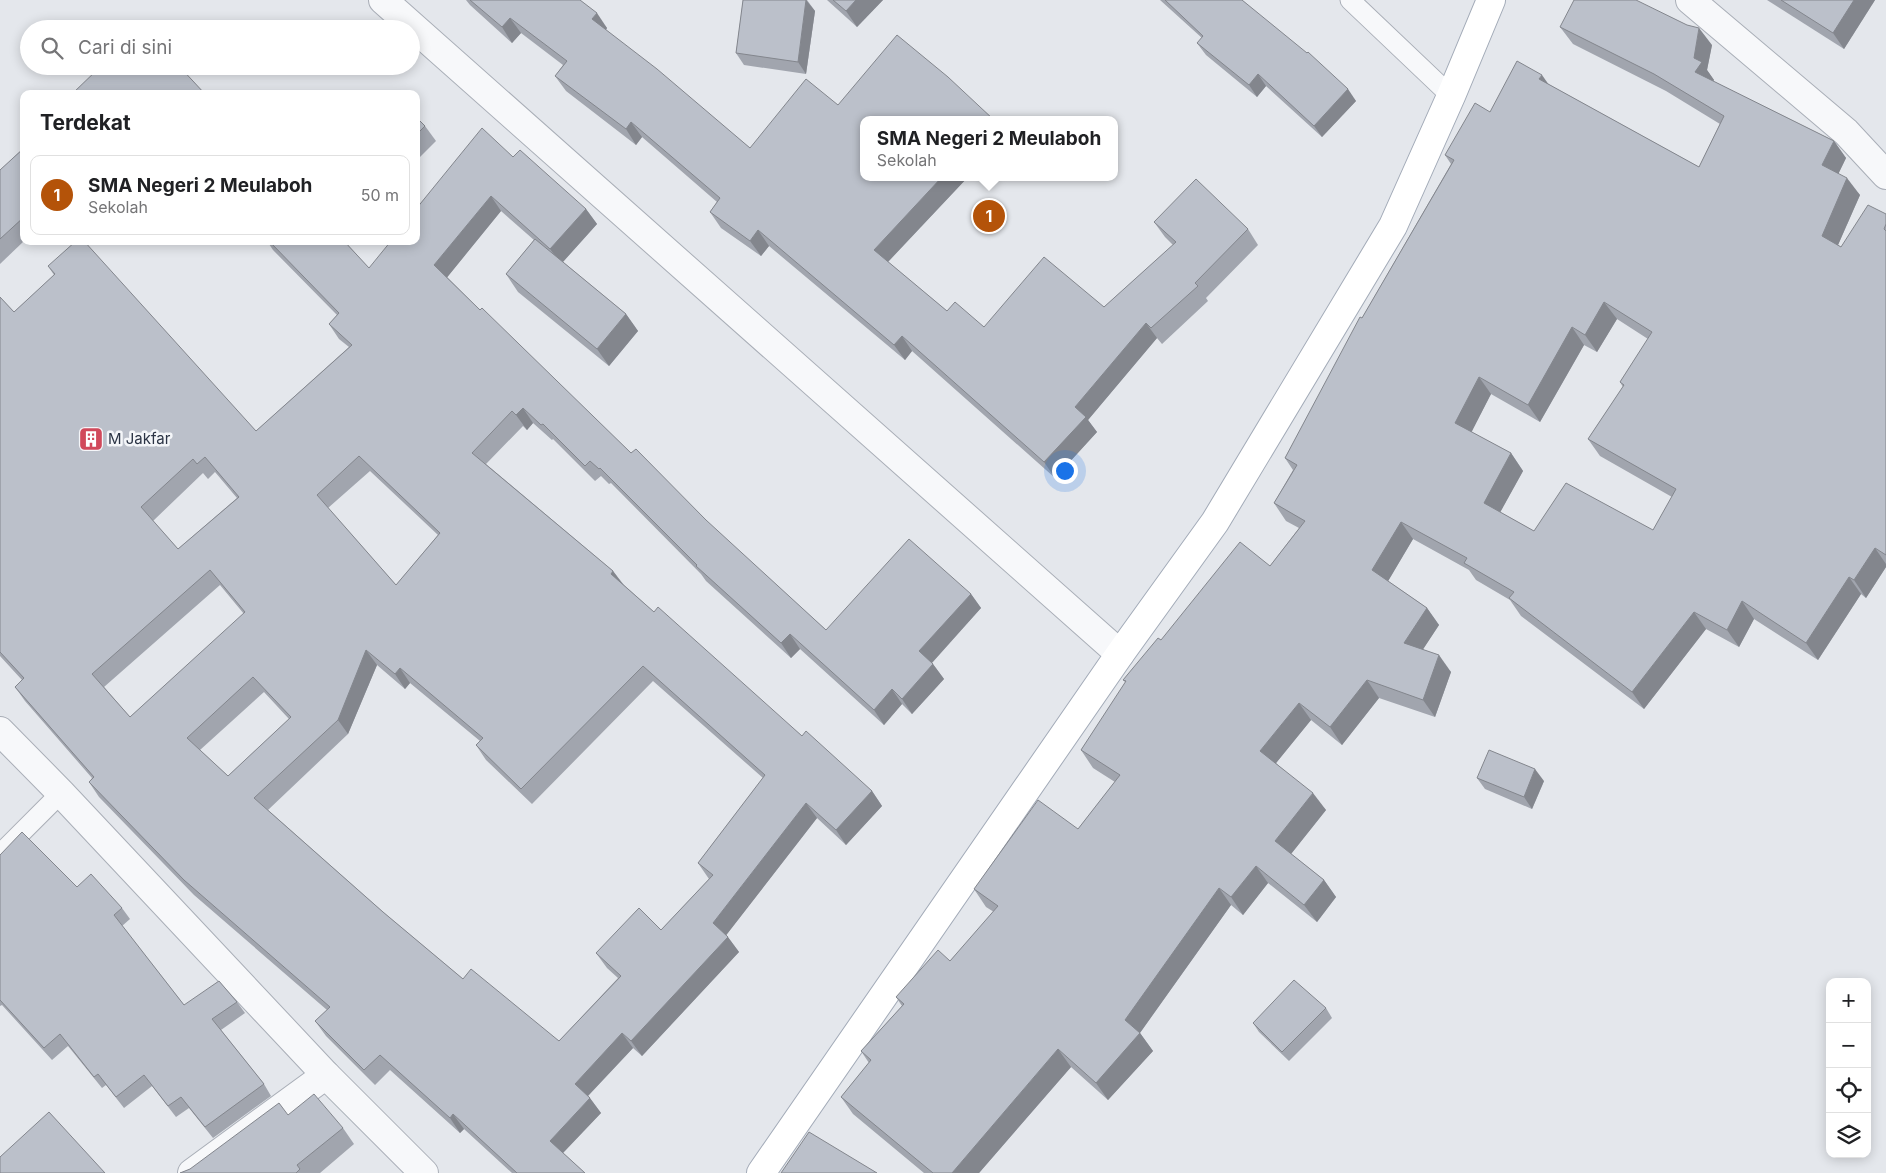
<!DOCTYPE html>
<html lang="id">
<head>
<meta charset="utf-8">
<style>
  body { margin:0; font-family:Inter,sans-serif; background:#f6f6f6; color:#202124 }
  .controls { position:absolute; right:15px; bottom:15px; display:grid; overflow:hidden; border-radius:10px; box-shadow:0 2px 12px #0003 }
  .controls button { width:45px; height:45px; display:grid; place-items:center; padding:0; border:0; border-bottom:1px solid #e0e0e0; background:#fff; color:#202124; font:25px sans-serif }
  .you { position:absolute; left:1064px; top:470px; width:18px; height:18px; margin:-12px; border:4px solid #fff; border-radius:50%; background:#1a73e8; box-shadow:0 0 0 8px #1a73e833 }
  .badge { display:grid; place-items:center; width:32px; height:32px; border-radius:50%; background:#b45309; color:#fff; font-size:16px; font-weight:700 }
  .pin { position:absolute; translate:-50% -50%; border:2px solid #fff; box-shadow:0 1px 5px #0006 }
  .popup { position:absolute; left:860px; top:116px; width:258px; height:65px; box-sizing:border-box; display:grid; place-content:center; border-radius:10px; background:#fff; filter:drop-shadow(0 1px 4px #0005); font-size:16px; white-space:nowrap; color:#757577 }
  .popup b { font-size:19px; color:#202124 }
  .popup::after { content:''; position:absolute; left:50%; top:100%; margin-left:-10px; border:10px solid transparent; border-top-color:#fff }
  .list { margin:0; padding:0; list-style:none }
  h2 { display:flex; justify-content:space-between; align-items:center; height:65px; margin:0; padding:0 20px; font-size:21px }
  h2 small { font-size:16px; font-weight:400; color:#757577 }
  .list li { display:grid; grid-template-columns:32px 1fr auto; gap:15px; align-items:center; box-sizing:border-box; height:80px; margin:0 10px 10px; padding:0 10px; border:1px solid #e0e0e0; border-radius:10px }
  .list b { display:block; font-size:19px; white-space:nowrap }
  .list p { margin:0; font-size:16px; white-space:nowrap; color:#757577 }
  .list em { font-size:16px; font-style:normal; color:#757577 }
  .icon { flex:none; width:28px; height:28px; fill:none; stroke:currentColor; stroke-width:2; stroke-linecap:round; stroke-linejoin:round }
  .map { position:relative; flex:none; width:1886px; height:1173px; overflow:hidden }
  .search { position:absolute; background:#fff; box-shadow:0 2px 12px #0003; left:20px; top:20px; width:400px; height:55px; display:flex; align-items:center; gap:12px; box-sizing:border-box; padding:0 18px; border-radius:28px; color:#757577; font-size:19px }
  .panel { position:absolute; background:#fff; box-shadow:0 2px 12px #0003; left:20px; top:90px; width:400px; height:155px; border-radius:10px }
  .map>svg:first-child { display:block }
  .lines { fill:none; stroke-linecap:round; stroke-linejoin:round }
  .service-casing { stroke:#a9aeb7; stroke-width:21 }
  .minor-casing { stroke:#a9aeb7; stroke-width:30 }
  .tertiary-casing { stroke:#a9aeb7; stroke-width:30 }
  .primary-casing { stroke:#a3abb8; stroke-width:30 }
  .service { stroke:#f7f8fa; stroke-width:19 }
  .minor { stroke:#f7f8fa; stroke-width:28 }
  .tertiary { stroke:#f7f8fa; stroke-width:28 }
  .primary { stroke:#fff; stroke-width:28 }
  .wall { fill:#a1a5ae; fill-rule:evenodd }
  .shaded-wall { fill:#83868d }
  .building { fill:#bbc0ca; stroke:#83868d; fill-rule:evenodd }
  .labels { text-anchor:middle; stroke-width:5; stroke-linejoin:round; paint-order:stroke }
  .poi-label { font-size:15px; fill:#2b3445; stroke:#f4f6f9; text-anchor:start }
</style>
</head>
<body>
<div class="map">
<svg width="1886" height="1173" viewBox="0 0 1886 1173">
  <rect width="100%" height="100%" fill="#e4e7ec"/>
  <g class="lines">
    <defs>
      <g id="service">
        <path d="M1350 0 1451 96"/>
        <path d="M0 854 61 793"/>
      </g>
      <g id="minor">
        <path d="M383 0 1120 654"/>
        <path d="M0 731 61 793 326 1075 424 1173"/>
        <path d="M192 1173 326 1075"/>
      </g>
      <path id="tertiary" d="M1690 0 1846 132 1886 175"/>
      <path id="primary" d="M761 1173 1120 654 1215 522 1393 226 1451 96 1491 0"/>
    </defs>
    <use href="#service" class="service-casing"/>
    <use href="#minor" class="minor-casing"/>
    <use href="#tertiary" class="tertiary-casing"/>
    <use href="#primary" class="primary-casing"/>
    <use href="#service" class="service"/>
    <use href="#minor" class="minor"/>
    <use href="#tertiary" class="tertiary"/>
    <use href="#primary" class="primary"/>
  </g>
  <g class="wall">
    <path d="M466 0H580L607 28 606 30 750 148 838 105 968 177 888 262 947 311 984 327 1104 307 1173 245 1165 237 1154 222 1248 229 1258 245 1206 298 1208 301 1162 344 1157 338 1088 420 1097 432 1055 478 912 351 905 360 769 246 761 256 721 228 710 212 717 202 642 137 636 145 566 91 555 76 563 65 521 33 512 43 470 5Z"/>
    <path d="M743 0H807L815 11 806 74 744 65 736 53Z"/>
    <path d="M827 0H883L857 27Z"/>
    <path d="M1160 0H1242L1356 101 1322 137 1266 86 1257 97 1206 55 1197 43 1202 38Z"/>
    <path d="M1767 0H1875L1844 49Z"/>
    <path d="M1560 27 1712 45 1707 70 1714 80 1713 81 1834 141 1846 158 1838 174 1860 195 1838 245 1841 247 1886 214V567L1866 598 1861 594 1818 660 1754 619 1739 647 1706 629 1644 709 1521 616 1510 600 1476 580 1469 570 1413 539 1388 581 1427 608 1439 625 1423 649 1451 672 1435 717 1379 698 1342 745 1311 720 1276 763 1326 810 1291 854 1324 880 1336 897 1317 922 1268 883 1243 915 1231 905 1140 1033 1153 1051 1108 1100 1071 1067 979 1173H924L853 1114 841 1097 869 1063 861 1051 902 1006 896 997 950 961 994 912 986 907 974 889 1078 829 1115 782 1093 768 1081 750 1126 683 1123 680 1161 640 1270 566 1299 528 1286 521 1274 503 1293 470 1285 458 1362 318 1451 164 1445 155 1490 112 1548 84 1699 167 1720 124 1666 91 1573 44ZM1617 319 1648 339 1620 382 1623 387 1588 439 1600 456 1672 497 1653 530 1534 531 1500 512 1523 471 1511 453 1471 432 1491 394 1540 422 1584 345 1597 352Z"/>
    <path d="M416 117 425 126 436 141 416 161Z"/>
    <path d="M24 148V241L0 264V170Z"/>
    <path d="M513 157 586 209 597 224 563 262 626 314 638 331 609 366 518 292 506 274 534 240 501 211 447 277 480 310 631 453 826 630 971 594 981 608 932 663 944 679 912 714 902 704 884 725 800 649 791 658 706 581 701 574 611 483 609 484 601 476 595 481 553 439 552 440 533 423 527 430 523 426 486 464 613 571 624 585 654 612 802 736 872 791 882 806 846 845 817 818 726 935 739 952 642 1056 633 1048 588 1096 601 1113 563 1153 585 1173H512L464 1129 460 1133 390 1070 375 1085 326 1036 315 1021 327 1010 194 895 99 797 89 782 92 778 25 701 15 687 22 680 0 656V297L14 312 54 275 48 266 256 431 349 347 339 339 329 324 337 315 273 250 267 241H344L369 268ZM370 471 438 535 396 585 328 508ZM215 472 237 498 178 549 153 521 203 473 208 479ZM220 585 244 614 130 717 104 687ZM377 665 405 689 410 683 480 741 476 745 486 760 532 804 653 681 763 778 698 863 709 879 661 930 596 953 607 968 618 978 559 1041 463 979 383 912 268 810 348 734ZM264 692 289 719 228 776 200 750Z"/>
    <path d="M1477 778 1544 781 1532 809 1485 789Z"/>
    <path d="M0 855 77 887 122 908 130 919 122 926 184 1005 237 1002 245 1013 221 1030 264 1084 271 1096 213 1138 189 1108 176 1117 152 1086 124 1108 106 1085 102 1088 68 1046 52 1060 2 1005 0 1006Z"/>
    <path d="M1326 1008 1332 1018 1289 1061 1259 1032 1253 1023Z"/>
    <path d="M288 1115 343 1128 354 1144 320 1173H180L190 1169Z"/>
  </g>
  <g class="shaded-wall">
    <path d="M806 0 815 11 806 74 798 62Z"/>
    <path d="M856 0H883L857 27 846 11Z"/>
    <path d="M1854 0H1875L1844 49 1833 33Z"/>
    <path d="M597 13 607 28 603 34 592 19Z"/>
    <path d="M510 18 521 33 512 43 502 27Z"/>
    <path d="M1699 28 1712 45 1707 70 1714 80 1708 90 1695 72 1694 58Z"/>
    <path d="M1258 74 1266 86 1257 97 1249 85Z"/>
    <path d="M1542 75 1554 92 1539 79Z"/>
    <path d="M1348 89 1356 101 1322 137 1314 126Z"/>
    <path d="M631 122 642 137 636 145 626 129Z"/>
    <path d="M1834 141 1846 158 1834 183 1822 165Z"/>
    <path d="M942 177H968L885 265 874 250Z"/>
    <path d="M1847 178 1860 195 1834 254 1822 236Z"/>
    <path d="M491 196 501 211 445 280 434 265Z"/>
    <path d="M586 209 597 224 561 264 550 249Z"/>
    <path d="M758 230 769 246 761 256 750 241Z"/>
    <path d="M1604 302 1617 319 1597 352 1585 335Z"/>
    <path d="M626 314 638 331 609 366 597 349Z"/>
    <path d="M1146 323 1157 338 1088 420 1097 432 1055 478 1044 462 1075 407Z"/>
    <path d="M1572 327 1584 345 1540 422 1528 405Z"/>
    <path d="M902 336 912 351 905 360 894 345Z"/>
    <path d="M1479 377 1491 394 1467 441 1455 423Z"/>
    <path d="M523 408 533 423 527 430 516 415Z"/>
    <path d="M1511 453 1523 471 1496 520 1484 503Z"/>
    <path d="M1401 522 1413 539 1384 588 1372 570Z"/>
    <path d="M1875 548 1886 564V567L1866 598 1854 580Z"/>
    <path d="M613 571 624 586 611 574Z"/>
    <path d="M1849 577 1861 594 1818 660 1806 643Z"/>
    <path d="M971 594 981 608 929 666 919 651Z"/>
    <path d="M1742 601 1754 619 1739 647 1727 630Z"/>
    <path d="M1427 608 1439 625 1416 660 1404 643Z"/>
    <path d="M1694 612 1706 629 1644 709 1632 692Z"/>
    <path d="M790 634 800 649 791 658 781 643Z"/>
    <path d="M366 650 377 665 348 734 338 720Z"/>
    <path d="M1439 655 1451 672 1435 717 1423 700Z"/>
    <path d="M933 664 944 679 912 714 902 699Z"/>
    <path d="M400 668 410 683 405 689 395 674Z"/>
    <path d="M1367 680 1379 698 1342 745 1330 727Z"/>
    <path d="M892 689 902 704 884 725 874 710Z"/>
    <path d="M1299 703 1311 720 1272 768 1260 751Z"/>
    <path d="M1535 769 1544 781 1532 809 1524 797Z"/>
    <path d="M872 791 882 806 846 845 836 830Z"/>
    <path d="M1313 793 1326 810 1287 859 1275 841Z"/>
    <path d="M806 803 817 818 724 938 713 923Z"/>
    <path d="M1256 866 1268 883 1243 915 1231 897Z"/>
    <path d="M1324 880 1336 897 1317 922 1304 905Z"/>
    <path d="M1219 888 1231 905 1137 1037 1140 1033 1153 1051 1108 1100 1096 1083 1125 1020Z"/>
    <path d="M728 937 739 952 642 1056 631 1041Z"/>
    <path d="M622 1033 633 1048 585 1099 575 1084Z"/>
    <path d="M1058 1049 1071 1067 979 1173H952Z"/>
    <path d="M590 1098 601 1113 560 1156 550 1141Z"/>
    <path d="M453 1114 464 1129 460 1133 450 1118Z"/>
  </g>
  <g class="building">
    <path d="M470 0H580L597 13 592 19 657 69 750 148 806 79 838 105 897 35 948 77 994 120H864V177H942L874 250 947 311 955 302 984 327 1044 257 1104 307 1176 242 1154 222 1196 179 1248 229 1195 283 1198 286 1151 328 1146 323 1075 407 1086 417 1044 462 902 336 894 345 758 230 750 241 710 212 720 198 631 122 626 129 555 76 567 61 510 18 502 27Z"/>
    <path d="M743 0H806L798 62 736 53Z"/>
    <path d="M833 0H856L846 11Z"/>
    <path d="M1165 0H1242L1307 53 1308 52 1348 89 1314 126 1258 74 1249 85 1197 43 1203 36Z"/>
    <path d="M1574 0H1636L1687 25 1699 28 1694 58 1702 62 1695 72 1834 141 1822 165 1847 178 1822 236 1841 247 1868 205 1886 214V224L1884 229 1886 231V555L1875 548 1854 580 1849 577 1806 643 1742 601 1727 630 1694 612 1632 692 1509 598 1514 592 1464 563 1467 558 1401 522 1372 570 1427 608 1404 643 1439 655 1423 700 1367 680 1330 727 1299 703 1260 751 1313 793 1275 841 1324 880 1304 905 1256 866 1231 897 1219 888 1125 1020 1140 1033 1096 1083 1058 1049 952 1173H933L841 1097 871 1060 861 1051 904 1004 896 997 938 950 950 961 998 906 974 889 1038 800 1078 829 1120 775 1081 750 1126 681 1123 680 1158 638 1161 640 1240 542 1270 566 1305 521 1274 503 1297 465 1285 458 1360 317 1362 318 1454 160 1445 155 1475 103 1490 112 1517 61 1542 75 1539 79 1699 167 1724 116 1654 74 1560 27ZM1604 302 1652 332 1620 382 1624 385 1588 439 1676 489 1653 530 1566 483 1534 531 1484 503 1511 453 1455 423 1479 377 1528 405 1572 327 1585 335Z"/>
    <path d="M1781 0H1854L1833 33Z"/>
    <path d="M140 26 143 29H137Z"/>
    <path d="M100 66H179L205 94H72L100 67Z"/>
    <path d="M416 117 425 126 416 135Z"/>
    <path d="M482 128 513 157 520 150 586 209 550 249 491 196 434 265 480 310 482 308 631 453 636 449 706 520 826 630 909 539 971 594 919 651 933 664 902 699 892 689 874 710 790 634 781 643 696 566 697 565 600 468 599 469 590 461 585 466 543 424 541 425 523 408 516 415 512 411 472 453 613 571 611 574 654 612 658 607 802 736 806 731 872 791 836 830 806 803 713 923 728 937 631 1041 622 1033 575 1084 590 1098 550 1141 585 1173H517L453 1114 450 1118 380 1055 364 1070 315 1021 330 1007 184 880 89 782 94 777 15 687 24 678 0 652V297L14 312 55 274 48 266 76 241H84L256 431 352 345 329 324 339 313 269 241H344L369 268 391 241H416V209ZM359 456 440 533 396 585 317 495ZM205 457 239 497 178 549 141 507 193 459 197 464ZM210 570 245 612 130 717 92 674ZM366 650 395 674 400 668 483 738 476 745 521 789 643 666 765 775 698 863 713 875 661 930 639 908 596 953 621 976 559 1041 471 969 463 979 383 912 254 798 338 720ZM253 677 291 717 228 776 187 738Z"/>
    <path d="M24 148V217L0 239V170Z"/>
    <path d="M535 239 626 314 597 349 506 274Z"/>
    <path d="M1489 750 1535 769 1524 797 1477 778Z"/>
    <path d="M22 832 77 887 91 874 122 908 114 915 184 1005 219 981 237 1002 212 1019 264 1084 205 1127 181 1097 168 1106 144 1075 116 1097 98 1074 94 1077 60 1034 44 1048 0 1000V855Z"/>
    <path d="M1294 980 1326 1008 1282 1052 1253 1023Z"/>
    <path d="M314 1094 343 1128 297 1165 300 1169 296 1173H180L190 1169 279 1103 288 1115Z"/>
    <path d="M49 1112 105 1173H0V1157Z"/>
    <path d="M809 1132 877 1173H781Z"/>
  </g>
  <defs>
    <symbol id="building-square" viewBox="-11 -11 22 22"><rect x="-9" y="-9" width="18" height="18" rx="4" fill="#d1495b" stroke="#f4f6f9"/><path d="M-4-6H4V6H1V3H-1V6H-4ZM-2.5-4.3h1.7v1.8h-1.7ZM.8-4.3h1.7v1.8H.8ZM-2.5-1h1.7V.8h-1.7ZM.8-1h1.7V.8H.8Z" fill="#fff"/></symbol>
  </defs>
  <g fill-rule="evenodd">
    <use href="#building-square" x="77" y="425" width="28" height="28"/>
  </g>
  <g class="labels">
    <g class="poi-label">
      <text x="108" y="444">M Jakfar</text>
    </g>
  </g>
</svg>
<div class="controls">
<button>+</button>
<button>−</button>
<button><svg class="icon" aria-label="locate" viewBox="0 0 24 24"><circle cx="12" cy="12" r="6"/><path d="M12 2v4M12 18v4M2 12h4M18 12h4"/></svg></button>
<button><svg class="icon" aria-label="layers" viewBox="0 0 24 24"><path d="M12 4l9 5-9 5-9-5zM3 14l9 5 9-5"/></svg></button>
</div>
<div class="you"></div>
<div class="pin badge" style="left:989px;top:216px">1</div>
<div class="popup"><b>SMA Negeri 2 Meulaboh</b>Sekolah</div>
<div class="search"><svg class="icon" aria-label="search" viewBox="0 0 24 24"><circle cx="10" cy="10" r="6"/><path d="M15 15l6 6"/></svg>Cari di sini</div>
<section class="panel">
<h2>Terdekat<small></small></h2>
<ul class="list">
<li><span class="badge">1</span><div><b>SMA Negeri 2 Meulaboh</b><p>Sekolah</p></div><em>50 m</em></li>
</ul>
</section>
</div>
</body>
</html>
